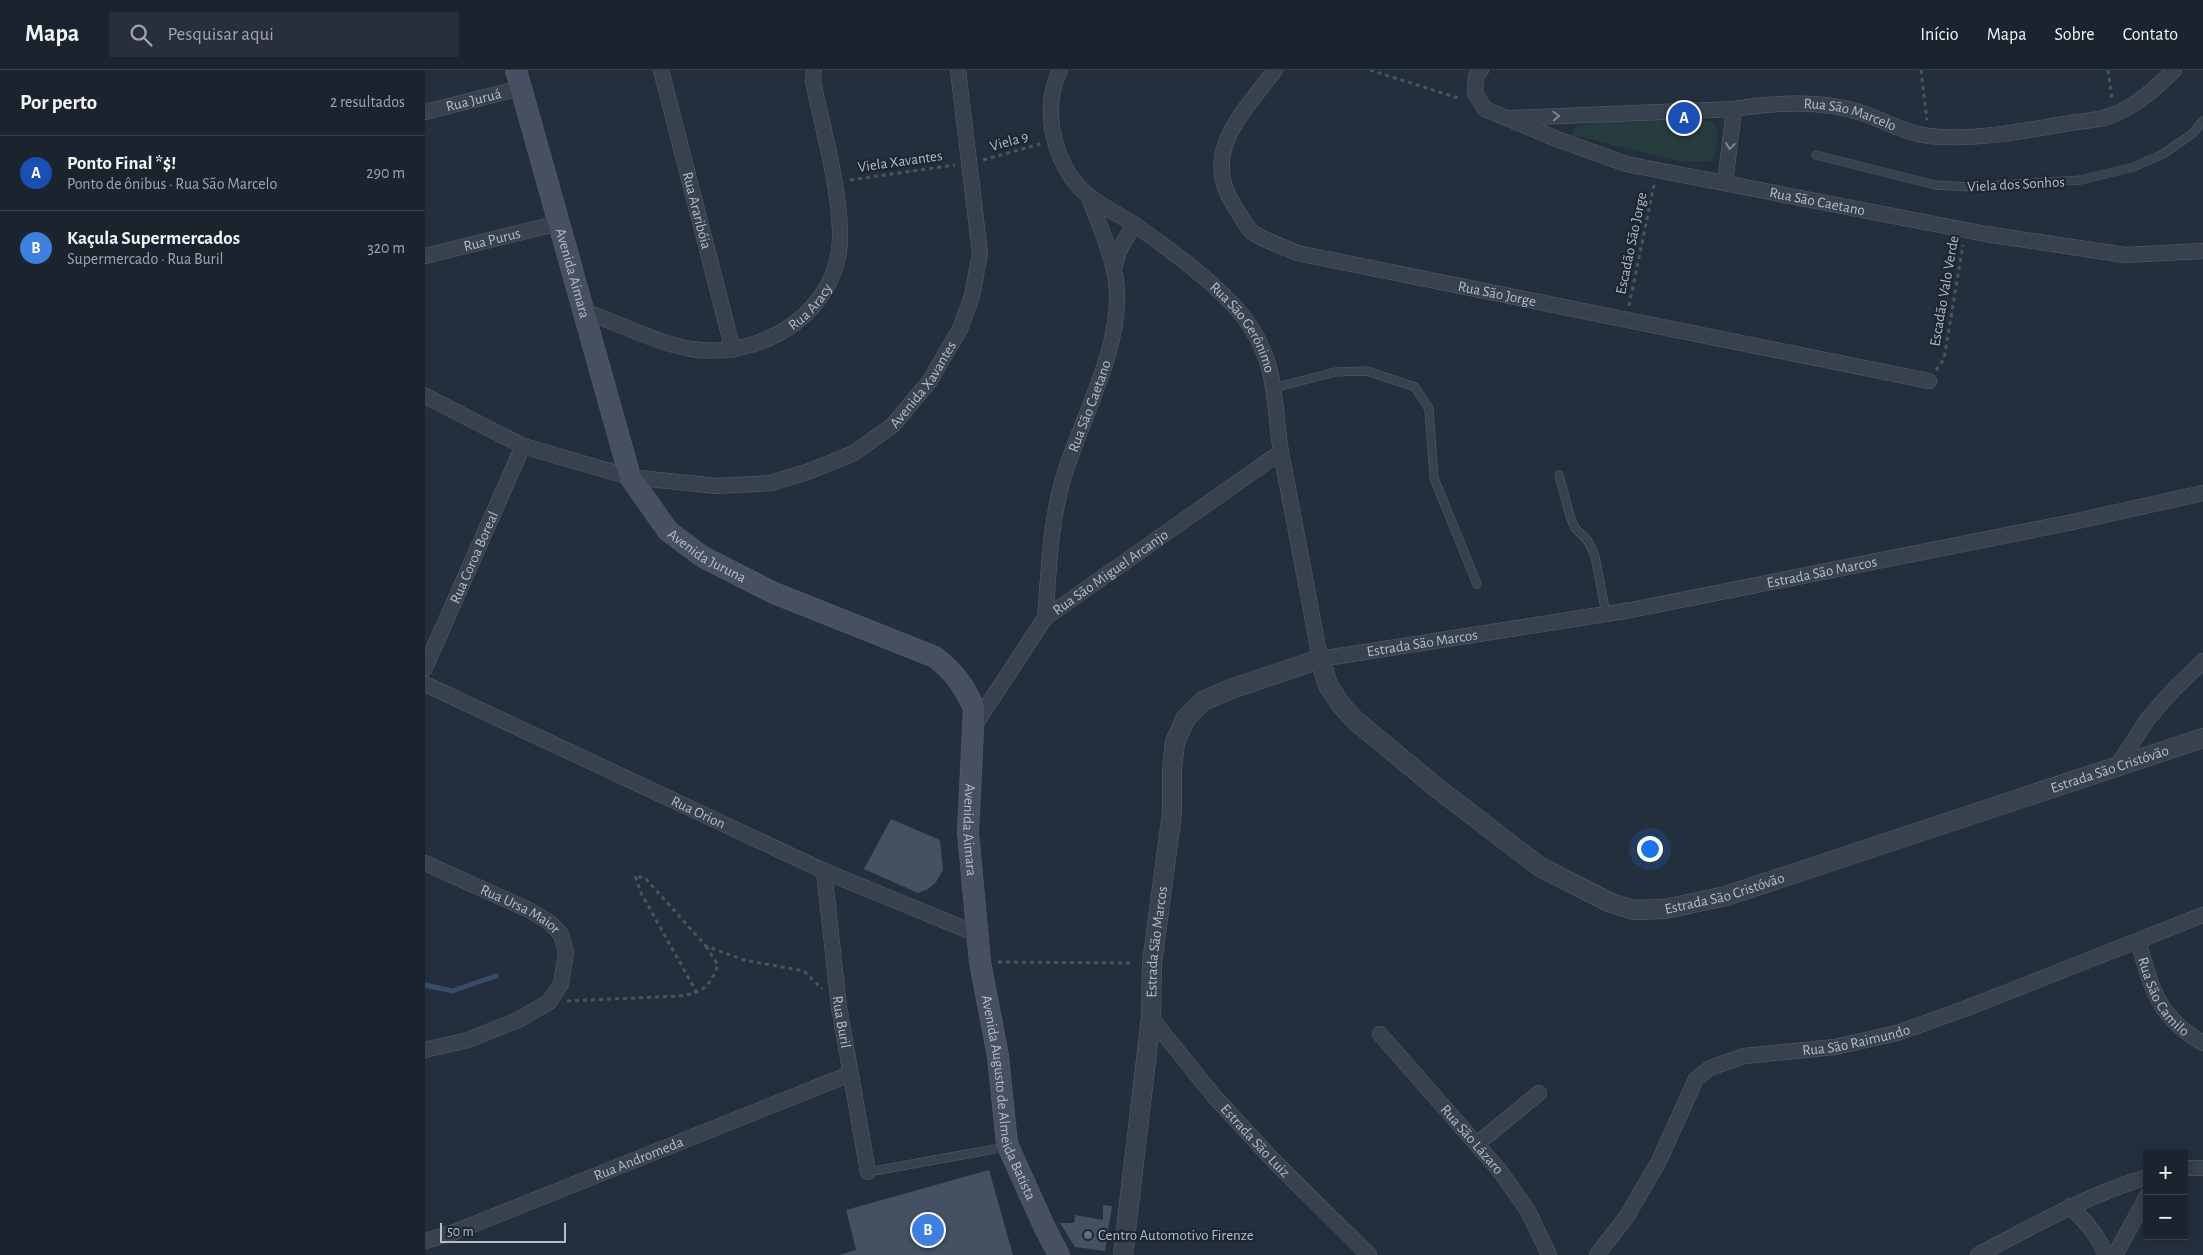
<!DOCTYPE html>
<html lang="pt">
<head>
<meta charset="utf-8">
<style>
  body { margin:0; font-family:"Alegreya Sans",sans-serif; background:#282f3a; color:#f1f3f6 }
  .controls { position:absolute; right:15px; bottom:15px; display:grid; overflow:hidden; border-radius:0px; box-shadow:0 2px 12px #0003 }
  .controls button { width:45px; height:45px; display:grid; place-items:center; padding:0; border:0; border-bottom:1px solid #39404a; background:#1b232e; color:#f1f3f6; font:25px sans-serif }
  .scale { position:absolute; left:15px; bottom:12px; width:126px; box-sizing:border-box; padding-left:5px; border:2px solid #b4bcc9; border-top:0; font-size:14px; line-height:18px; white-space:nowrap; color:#b4bcc9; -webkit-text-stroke:4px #1d2633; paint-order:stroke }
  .you { position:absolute; left:1224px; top:778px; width:18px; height:18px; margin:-12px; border:4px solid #fff; border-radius:50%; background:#1a73e8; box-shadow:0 0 0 8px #1a73e833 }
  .badge { display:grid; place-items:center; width:32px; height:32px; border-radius:50%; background:#0b8043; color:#fff; font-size:16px; font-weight:700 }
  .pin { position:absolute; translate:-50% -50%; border:2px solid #fff; box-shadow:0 1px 5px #0006 }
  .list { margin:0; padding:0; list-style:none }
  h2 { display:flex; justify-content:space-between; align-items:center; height:65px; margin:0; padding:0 20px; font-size:21px }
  h2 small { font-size:16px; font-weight:400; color:#a0a4aa }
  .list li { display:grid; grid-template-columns:32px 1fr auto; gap:15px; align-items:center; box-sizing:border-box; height:75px; padding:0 20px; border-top:1px solid #39404a }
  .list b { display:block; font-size:19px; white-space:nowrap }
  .list p { margin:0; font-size:16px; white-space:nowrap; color:#a0a4aa }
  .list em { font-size:16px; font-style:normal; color:#a0a4aa }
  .icon { flex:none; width:28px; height:28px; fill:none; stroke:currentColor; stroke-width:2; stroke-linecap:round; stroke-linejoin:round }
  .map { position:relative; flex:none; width:1778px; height:1185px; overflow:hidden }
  header { display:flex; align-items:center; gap:30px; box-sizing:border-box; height:70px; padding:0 25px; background:#1b232e; border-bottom:1px solid #39404a }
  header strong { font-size:24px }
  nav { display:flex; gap:28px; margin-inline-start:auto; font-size:18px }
  .search { width:350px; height:45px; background:#282f3a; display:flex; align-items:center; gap:12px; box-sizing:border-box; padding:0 18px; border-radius:0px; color:#a0a4aa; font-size:19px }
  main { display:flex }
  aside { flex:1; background:#1b232e }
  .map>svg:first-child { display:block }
  .green { fill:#263c3f }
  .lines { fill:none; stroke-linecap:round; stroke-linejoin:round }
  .stream { stroke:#394c67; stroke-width:5 }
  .building { fill:#455162 }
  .service-casing { stroke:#565f6c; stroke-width:9 }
  .minor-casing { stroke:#565f6c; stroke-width:16 }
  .tertiary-casing { stroke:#565f6c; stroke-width:20 }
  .secondary-casing { stroke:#565f6c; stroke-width:22 }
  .path { stroke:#44595c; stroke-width:3; stroke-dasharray:4 4; stroke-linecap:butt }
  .service { stroke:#38414e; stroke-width:8 }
  .minor { stroke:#38414e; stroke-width:15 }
  .tertiary { stroke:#38414e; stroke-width:19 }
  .secondary { stroke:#465061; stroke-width:21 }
  .oneway { stroke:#7c8592 }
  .service-dot { fill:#5c6f8a; stroke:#1d2633; stroke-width:2 }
  .labels { text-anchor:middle; stroke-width:4.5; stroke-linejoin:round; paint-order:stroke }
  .street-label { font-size:15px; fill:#b4bcc9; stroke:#1d2633 }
  .poi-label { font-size:15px; fill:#b4bcc9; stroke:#1d2633; text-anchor:start }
</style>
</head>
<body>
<header>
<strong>Mapa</strong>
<div class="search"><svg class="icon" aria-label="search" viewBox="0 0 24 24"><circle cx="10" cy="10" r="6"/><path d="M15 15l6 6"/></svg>Pesquisar aqui</div>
<nav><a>Início</a><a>Mapa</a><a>Sobre</a><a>Contato</a></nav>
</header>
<main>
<aside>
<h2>Por perto<small>2 resultados</small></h2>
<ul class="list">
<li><span class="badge" style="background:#1a4fb4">A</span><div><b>Ponto Final *$!</b><p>Ponto de ônibus · Rua São Marcelo</p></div><em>290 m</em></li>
<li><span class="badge" style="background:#3f7fe0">B</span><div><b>Kaçula Supermercados</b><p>Supermercado · Rua Buril</p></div><em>320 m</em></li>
</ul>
</aside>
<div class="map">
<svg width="1778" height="1185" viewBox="0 0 1778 1185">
  <rect width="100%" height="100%" fill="#242f3e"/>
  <path class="green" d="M1266 48 1288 52C1295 64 1293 78 1287 91L1258 92 1147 65 1149 58 1181 50Z"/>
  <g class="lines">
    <path class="stream" d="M0 915 27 921 71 906"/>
  </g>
  <g class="building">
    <path d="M466 749 515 770 518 800 511 812 503 819 493 823 439 799Z"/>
    <path d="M564 1100 588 1185H414L431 1180 421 1140Z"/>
    <path d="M678 1135 687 1136 680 1181 650 1177 635 1153H649L650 1145 678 1150Z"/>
  </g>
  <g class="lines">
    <defs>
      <g id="service">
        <path d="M1391 85 1510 115 1546 117 1656 110 1709 97 1738 84 1767 64 1778 51"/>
        <path d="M849 318 910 302 942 301 990 317 1004 339 1009 408 1052 514"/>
        <path d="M1134 405 1145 446 1150 458 1163 471 1170 486 1181 544"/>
        <path d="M443 1102 570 1079"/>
      </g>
      <g id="minor">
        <path id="s1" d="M236 0 308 280"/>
        <path id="s2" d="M635 0C618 35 626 80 649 111 663 130 687 140 707 153 742 177 790 212 817 245 855 293 847 332 857 388 870 455 883 522 895 589L1206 540 1648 452 1778 423"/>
        <path id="s3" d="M850 0C820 41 773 83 810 137 815 144 820 156 827 162 839 171 858 176 872 183L1504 311"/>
        <path id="s4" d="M1056 0 1051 6 1050 23 1060 39 1132 69 1201 94 1561 164 1700 185 1778 181"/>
        <path id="s5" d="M0 42 96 18"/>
        <path id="s6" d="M1086 48 1309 39C1352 32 1399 29 1440 44 1462 52 1481 63 1504 66 1550 71 1596 61 1640 54 1654 51 1672 51 1685 46 1710 37 1730 19 1749 0"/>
        <path d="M1300 113 1309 39"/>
        <path id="s7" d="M0 186 134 153"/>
        <path d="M689 198 694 181 709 154"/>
        <path id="s8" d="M159 241C190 252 234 274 266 279 339 290 418 240 415 161 413 110 398 60 388 11L389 0"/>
        <path id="s9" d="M0 326 98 376 205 407 292 416 346 413 385 401 429 383 468 355 504 312 535 259 547 226 555 183 533 0"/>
        <path id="s10" d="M620 548C624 501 625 454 638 409 655 351 695 282 692 221 690 189 675 157 664 127"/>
        <path id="s11" d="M0 598 98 376"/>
        <path id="s12" d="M0 614 399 801 552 864"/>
        <path id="s13" d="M549 656 620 548 856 382"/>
        <path d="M1691 698 1722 650 1748 620 1778 591"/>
        <path id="s14" d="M0 793 104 840 124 852 136 864 141 883 136 914 124 932 95 949 43 970 0 980"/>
        <path id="s15" d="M399 801 414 937 443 1102"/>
        <path id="s16" d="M1713 871C1727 918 1732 947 1778 973"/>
        <path id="s17" d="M726 948 789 1026 848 1090 944 1185"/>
        <path id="s18" d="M955 964 1075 1101 1103 1141 1124 1185"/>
        <path d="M1053 1073 1114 1023"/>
        <path d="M1759 1098H1778"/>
        <path d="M1645 1136C1660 1151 1673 1165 1681 1185"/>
        <path id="s19" d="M0 1171 27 1163 425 1004"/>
        <path id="s20" d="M1172 1185 1202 1146 1234 1091 1271 1009 1285 998 1319 986 1410 977 1472 963 1542 938 1778 845"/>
        <path d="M1553 1185C1608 1156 1662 1125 1722 1107"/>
        <path d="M1690 1185 1722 1126"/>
      </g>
      <g id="tertiary">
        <path id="s21" d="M698 1185 726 948 727 893 747 743V699L750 672 761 648 778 631 806 619 895 589 903 615 916 635 931 651 1012 718 1115 797 1186 833 1209 840 1240 839 1301 826 1778 668"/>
      </g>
      <g id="secondary">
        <path id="s22" d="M91 0 205 407 243 461 278 487 349 523 510 587C530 603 538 614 549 638L543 762 555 892 573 986 582 1074 619 1156 634 1185"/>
      </g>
    </defs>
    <use href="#service" class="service-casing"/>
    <use href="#minor" class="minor-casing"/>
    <use href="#tertiary" class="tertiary-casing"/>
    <use href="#secondary" class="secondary-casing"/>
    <g class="path">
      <path d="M945 0 1036 29"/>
      <path d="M1496 0 1502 50"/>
      <path d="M1683 0 1687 29"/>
      <path d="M558 90 615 74"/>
      <path d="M425 110 530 95"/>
      <path d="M1204 236 1229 115"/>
      <path d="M1511 300 1519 289 1538 175"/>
      <path d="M573 892 709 893"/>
      <path d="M272 923 216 823 210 806 220 808 281 876 319 890 379 901 397 919"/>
      <path d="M142 931 254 926C277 923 285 917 293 895L281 876"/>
    </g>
    <use href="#service" class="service"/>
    <use href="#minor" class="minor"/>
    <use href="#tertiary" class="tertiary"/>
    <use href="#secondary" class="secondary"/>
  </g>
  <defs><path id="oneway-chevron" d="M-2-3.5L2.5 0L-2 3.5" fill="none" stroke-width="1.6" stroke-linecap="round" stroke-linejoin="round" transform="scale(1.25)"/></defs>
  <g class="oneway">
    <use href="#oneway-chevron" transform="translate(1131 46) rotate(-2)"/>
    <use href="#oneway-chevron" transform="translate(1305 76) rotate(97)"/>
  </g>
  <circle class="service-dot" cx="663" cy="1165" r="5"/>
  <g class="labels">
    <g class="street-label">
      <text dy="5" stroke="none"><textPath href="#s5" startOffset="50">Rua Juruá</textPath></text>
      <text dy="5" stroke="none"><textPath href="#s6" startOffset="341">Rua São Marcelo</textPath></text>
      <text transform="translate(584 71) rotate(-16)" y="5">Viela 9</text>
      <text transform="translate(475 91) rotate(-8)" y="5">Viela Xavantes</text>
      <text transform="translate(1591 114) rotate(-3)" y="5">Viela dos Sonhos</text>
      <text dy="5" stroke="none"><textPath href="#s4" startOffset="390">Rua São Caetano</textPath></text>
      <text dy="5" stroke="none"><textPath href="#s1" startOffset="145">Rua Araribóia</textPath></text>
      <text dy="5" stroke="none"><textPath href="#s7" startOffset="69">Rua Purus</textPath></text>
      <text transform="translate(1206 173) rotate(-78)" y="5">Escadão São Jorge</text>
      <text dy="5" stroke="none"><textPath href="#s22" startOffset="211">Avenida Aimara</textPath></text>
      <text transform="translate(1519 221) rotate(-80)" y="5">Escadão Valo Verde</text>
      <text dy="5" stroke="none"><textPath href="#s3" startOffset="440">Rua São Jorge</textPath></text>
      <text dy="5" stroke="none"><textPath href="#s8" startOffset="246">Rua Aracy</textPath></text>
      <text dy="5" stroke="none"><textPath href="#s2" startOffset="344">Rua São Gerônimo</textPath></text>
      <text dy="5" stroke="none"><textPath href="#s9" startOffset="550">Avenida Xavantes</textPath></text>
      <text dy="5" stroke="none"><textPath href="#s10" startOffset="218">Rua São Caetano</textPath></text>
      <text dy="5" stroke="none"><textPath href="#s22" startOffset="535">Avenida Juruna</textPath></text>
      <text dy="5" stroke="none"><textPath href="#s11" startOffset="121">Rua Coroa Boreal</textPath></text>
      <text dy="5" stroke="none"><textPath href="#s13" startOffset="209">Rua São Miguel Arcanjo</textPath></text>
      <text dy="5" stroke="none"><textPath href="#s2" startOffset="1198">Estrada São Marcos</textPath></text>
      <text dy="5" stroke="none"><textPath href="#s2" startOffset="792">Estrada São Marcos</textPath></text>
      <text dy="5" stroke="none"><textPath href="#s21" startOffset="1600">Estrada São Cristóvão</textPath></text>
      <text dy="5" stroke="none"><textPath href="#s12" startOffset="302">Rua Orion</textPath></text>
      <text dy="5" stroke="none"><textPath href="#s22" startOffset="972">Avenida Aimara</textPath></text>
      <text dy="5" stroke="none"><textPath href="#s21" startOffset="1195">Estrada São Cristóvão</textPath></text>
      <text dy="5" stroke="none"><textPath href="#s14" startOffset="106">Rua Ursa Maior</textPath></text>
      <text dy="5" stroke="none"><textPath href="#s21" startOffset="315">Estrada São Marcos</textPath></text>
      <text dy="5" stroke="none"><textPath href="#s16" startOffset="62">Rua São Camilo</textPath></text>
      <text dy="5" stroke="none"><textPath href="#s15" startOffset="152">Rua Buril</textPath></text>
      <text dy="5" stroke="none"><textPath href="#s20" startOffset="370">Rua São Raimundo</textPath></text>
      <text dy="5" stroke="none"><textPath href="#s22" startOffset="1244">Avenida Augusto de Almeida Batista</textPath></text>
      <text dy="5" stroke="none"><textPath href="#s18" startOffset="140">Rua São Lázaro</textPath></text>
      <text dy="5" stroke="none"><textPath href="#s17" startOffset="161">Estrada São Luiz</textPath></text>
      <text dy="5" stroke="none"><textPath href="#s19" startOffset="229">Rua Andromeda</textPath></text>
    </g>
    <g class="poi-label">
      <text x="673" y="1170">Centro Automotivo Firenze</text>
    </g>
  </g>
</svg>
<div class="controls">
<button>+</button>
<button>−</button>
</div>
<div class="scale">50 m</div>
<div class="you"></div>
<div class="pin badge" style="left:1259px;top:48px;background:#1a4fb4">A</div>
<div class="pin badge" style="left:503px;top:1160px;background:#3f7fe0">B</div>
</div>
</main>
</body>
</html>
